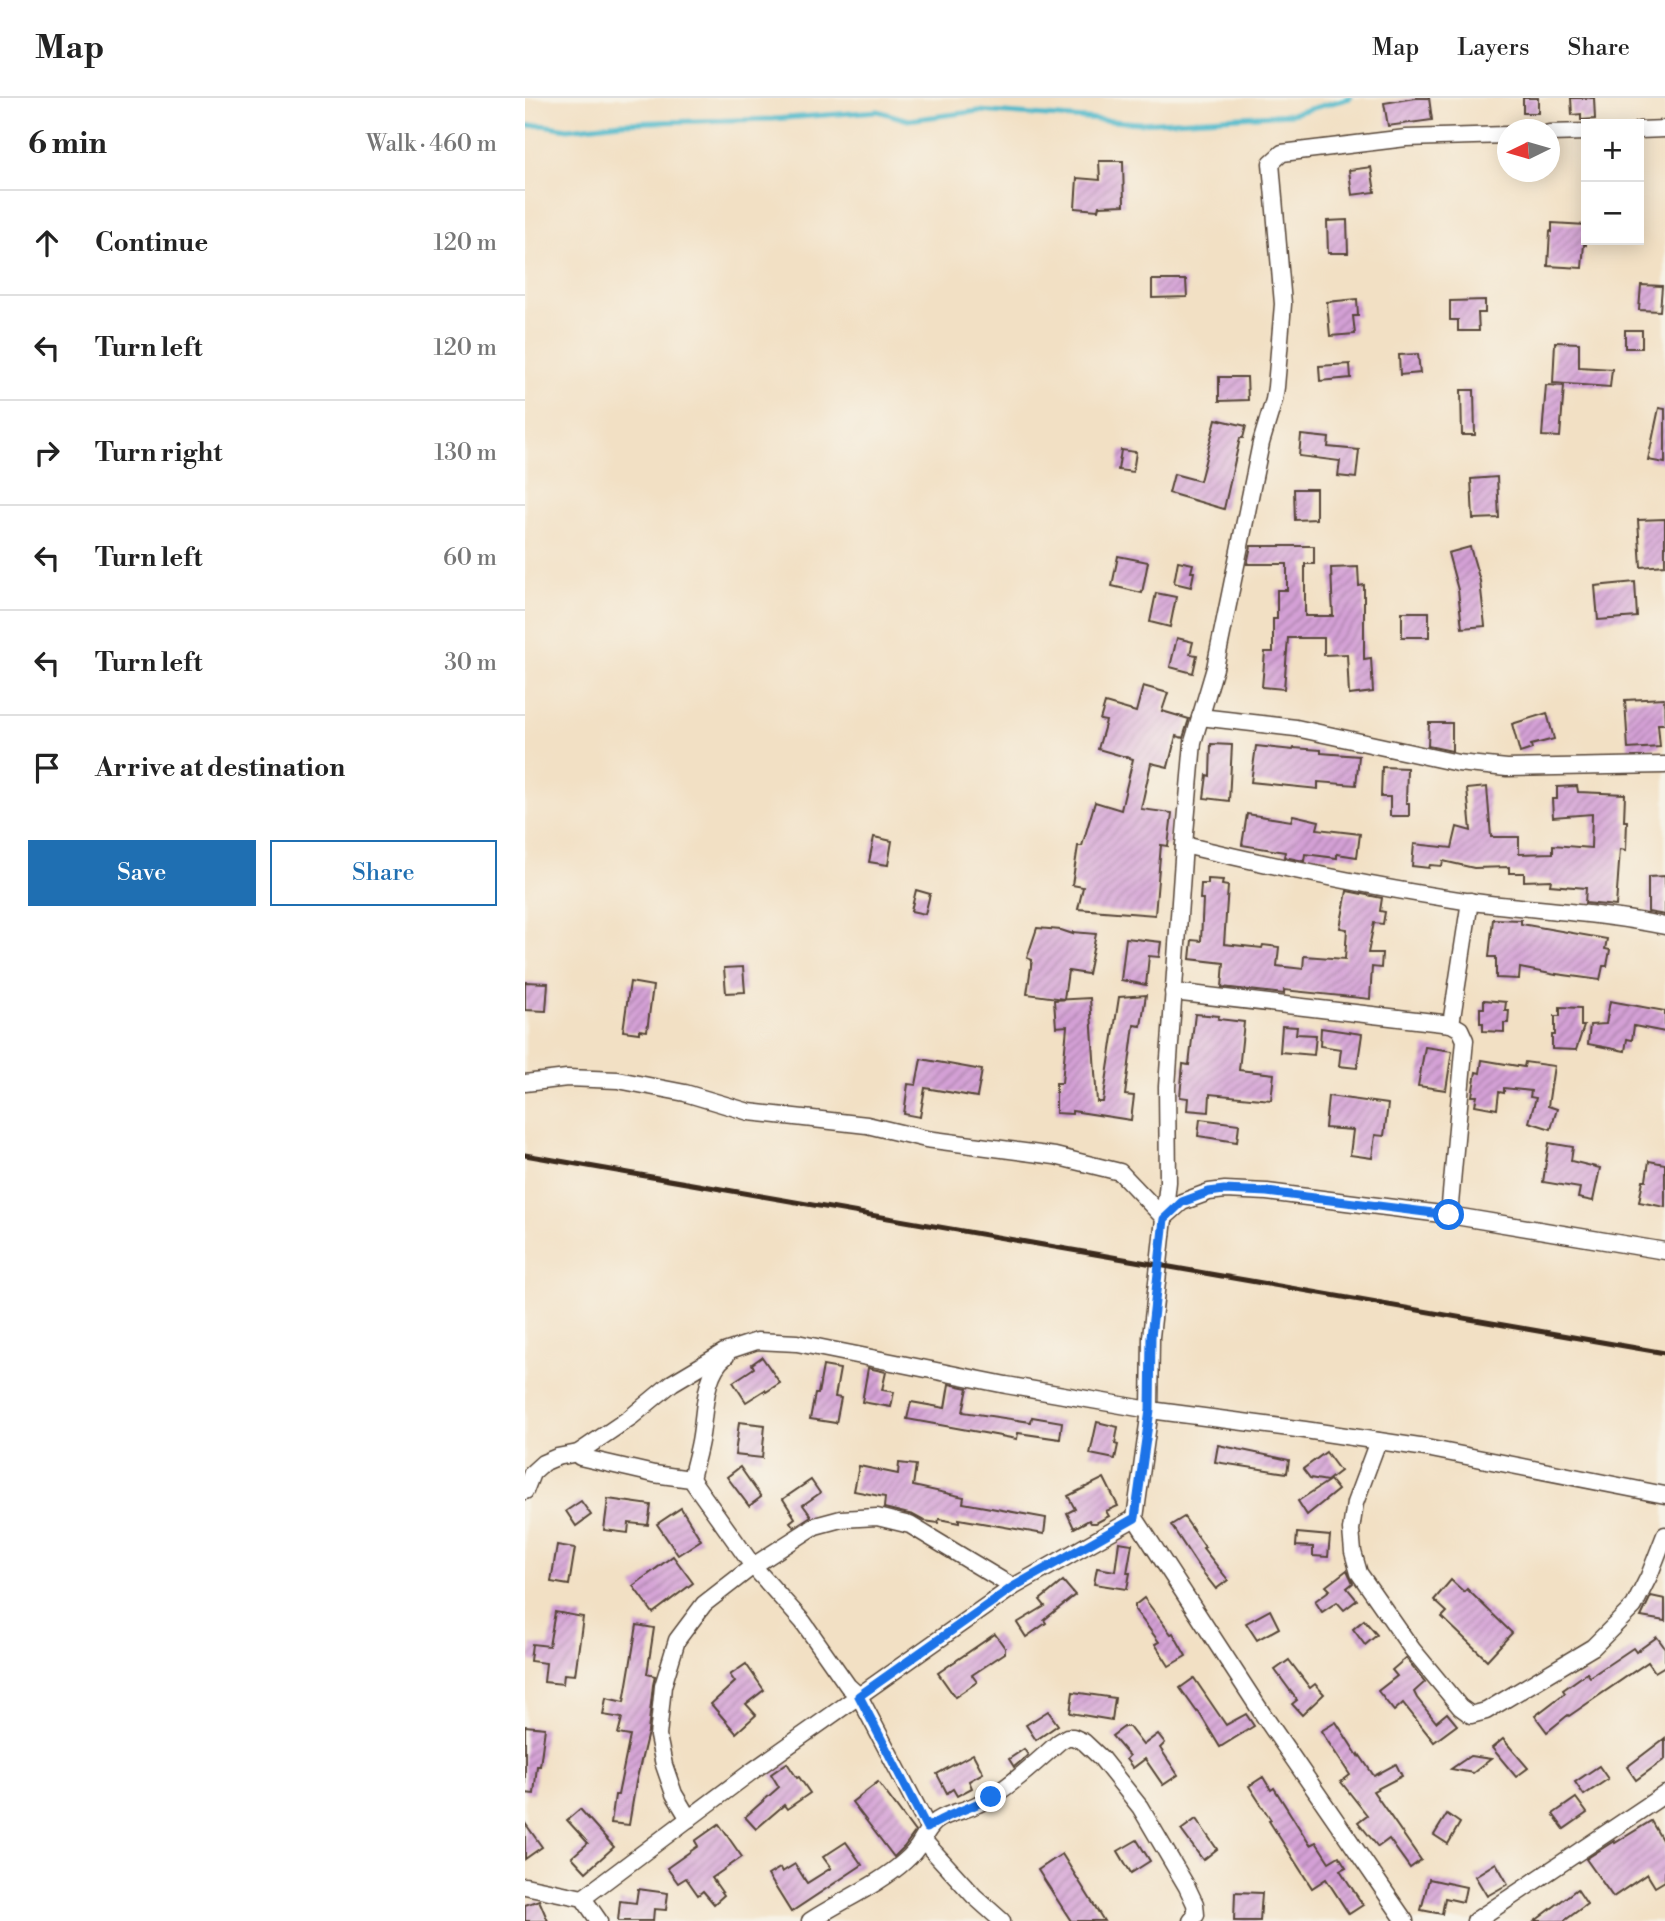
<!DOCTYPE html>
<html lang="en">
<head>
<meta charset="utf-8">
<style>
  body { margin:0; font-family:"Libre Bodoni",serif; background:#f2f2f2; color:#222 }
  .controls { position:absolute; right:21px; top:21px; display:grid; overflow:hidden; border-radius:0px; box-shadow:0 4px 18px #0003 }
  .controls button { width:63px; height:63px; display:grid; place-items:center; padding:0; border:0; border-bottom:2px solid #e0e0e0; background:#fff; color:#222; font:35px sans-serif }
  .compass { position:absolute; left:972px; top:21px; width:63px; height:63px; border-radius:50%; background:#fff; box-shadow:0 4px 18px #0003; rotate:265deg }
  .stop { position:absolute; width:21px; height:21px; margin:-16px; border:5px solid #1a73e8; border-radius:50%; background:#fff }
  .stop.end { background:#1a73e8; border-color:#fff; box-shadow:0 2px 7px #0008 }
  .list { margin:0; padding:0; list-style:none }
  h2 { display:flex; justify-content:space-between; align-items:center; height:91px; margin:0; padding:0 28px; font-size:30px }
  h2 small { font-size:23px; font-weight:400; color:#767676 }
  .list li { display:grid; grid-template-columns:46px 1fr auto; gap:21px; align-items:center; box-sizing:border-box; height:105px; padding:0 28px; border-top:2px solid #e0e0e0 }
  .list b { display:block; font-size:26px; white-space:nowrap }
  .list em { font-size:23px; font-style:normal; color:#767676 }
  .actions { display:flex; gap:14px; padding:21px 28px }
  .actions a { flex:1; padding:16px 0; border:2px solid #1f6fb2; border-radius:0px; text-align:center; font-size:24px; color:#1f6fb2 }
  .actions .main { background:#1f6fb2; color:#fff }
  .icon { flex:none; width:38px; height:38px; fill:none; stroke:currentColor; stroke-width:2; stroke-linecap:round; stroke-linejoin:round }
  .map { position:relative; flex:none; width:1140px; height:1823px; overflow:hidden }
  header { display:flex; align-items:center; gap:42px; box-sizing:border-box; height:98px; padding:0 35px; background:#fff; border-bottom:2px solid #e0e0e0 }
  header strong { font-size:33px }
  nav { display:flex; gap:38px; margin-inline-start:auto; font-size:24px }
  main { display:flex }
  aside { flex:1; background:#fff }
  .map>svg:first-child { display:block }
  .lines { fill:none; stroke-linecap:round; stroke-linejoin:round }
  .stream { stroke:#4eb9cb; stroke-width:5 }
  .building { fill:url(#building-hatch) }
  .street-casing { stroke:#564537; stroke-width:19 }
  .street { stroke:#fff; stroke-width:16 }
  .rail { stroke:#3b2a1e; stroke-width:5 }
  .route { stroke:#1a73e8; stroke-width:9 }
</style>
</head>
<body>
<header>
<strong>Map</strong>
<nav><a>Map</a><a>Layers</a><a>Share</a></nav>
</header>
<main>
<aside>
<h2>6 min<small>Walk · 460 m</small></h2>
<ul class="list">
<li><svg class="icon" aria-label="ahead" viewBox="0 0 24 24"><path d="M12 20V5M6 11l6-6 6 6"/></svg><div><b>Continue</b></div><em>120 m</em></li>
<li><svg class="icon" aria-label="left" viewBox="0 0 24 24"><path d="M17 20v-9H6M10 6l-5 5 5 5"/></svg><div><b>Turn left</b></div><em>120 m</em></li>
<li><svg class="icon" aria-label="right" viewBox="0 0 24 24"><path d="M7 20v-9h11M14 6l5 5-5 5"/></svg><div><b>Turn right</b></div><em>130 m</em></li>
<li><svg class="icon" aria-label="left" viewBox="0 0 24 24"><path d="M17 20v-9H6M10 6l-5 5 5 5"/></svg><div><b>Turn left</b></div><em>60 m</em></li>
<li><svg class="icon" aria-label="left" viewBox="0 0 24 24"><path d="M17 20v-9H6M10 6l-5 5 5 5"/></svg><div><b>Turn left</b></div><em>30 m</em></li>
<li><svg class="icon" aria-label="arrive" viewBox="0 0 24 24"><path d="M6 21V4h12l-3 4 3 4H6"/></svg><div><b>Arrive at destination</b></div></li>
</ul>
<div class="actions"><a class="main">Save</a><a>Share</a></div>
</aside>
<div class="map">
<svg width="1140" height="1823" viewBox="0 0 1140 1823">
  <defs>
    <pattern id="building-hatch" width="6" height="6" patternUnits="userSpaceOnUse" patternTransform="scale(1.75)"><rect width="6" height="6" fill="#d4a0d6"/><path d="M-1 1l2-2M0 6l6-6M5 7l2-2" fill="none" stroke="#ad83ad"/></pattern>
  </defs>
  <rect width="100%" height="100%" fill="#f7f3e8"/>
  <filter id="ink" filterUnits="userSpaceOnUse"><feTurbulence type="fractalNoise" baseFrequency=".0143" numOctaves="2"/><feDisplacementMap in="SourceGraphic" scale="14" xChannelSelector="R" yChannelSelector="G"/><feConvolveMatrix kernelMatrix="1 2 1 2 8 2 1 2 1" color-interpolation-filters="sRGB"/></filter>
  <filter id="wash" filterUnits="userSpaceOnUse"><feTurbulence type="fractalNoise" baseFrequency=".00686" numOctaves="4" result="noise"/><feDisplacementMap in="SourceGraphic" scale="28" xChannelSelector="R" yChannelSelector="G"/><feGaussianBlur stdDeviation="1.57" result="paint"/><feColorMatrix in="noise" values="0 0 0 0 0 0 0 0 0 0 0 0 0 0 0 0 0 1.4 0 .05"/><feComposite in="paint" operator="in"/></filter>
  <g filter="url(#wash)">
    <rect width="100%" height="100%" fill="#f2e0c4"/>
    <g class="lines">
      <path class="stream" d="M0 28 16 27 43 31 96 25 248 21 353 13 383 22 454 13 614 25 766 16 825 0"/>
    </g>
    <g id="blocks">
      <g class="building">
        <path d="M890 0H904L907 22 863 28 859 5Z"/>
        <rect x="998" y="0" width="15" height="15"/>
        <path d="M1046 0H1069L1070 21 1056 22V16L1047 17Z"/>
        <path d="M574 63H598L599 107 574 108 573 112 550 110 552 80 575 82Z"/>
        <path d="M846 69 850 94 827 97 824 72Z"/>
        <path d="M822 122 823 155H803L802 123Z"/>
        <path d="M1027 125 1061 127V147L1059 146 1057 170 1023 168 1025 133 1027 134Z"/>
        <path d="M627 182H661L662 199 627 200Z"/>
        <path d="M1116 187 1137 188 1135 213 1114 212Z"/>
        <path d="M832 201 833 218H828L830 236 805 238 802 204Z"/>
        <path d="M960 202V215H953L954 233H933V222H925V203Z"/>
        <rect x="1100" y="232" width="17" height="18"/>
        <path d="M1030 244 1054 245V269L1087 271 1085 289 1028 285Z"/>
        <path d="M893 256 895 275 875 277 874 257Z"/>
        <path d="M825 266 826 280 795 283 794 268Z"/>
        <path d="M694 279H722L723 302 694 303Z"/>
        <path d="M1021 287 1039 288 1035 339 1017 338Z"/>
        <path d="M936 292H949L950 337H937Z"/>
        <path d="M1134 310 1140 311V365L1123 362Z"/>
        <path d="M691 321 721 328 718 340H715L699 411 644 395 649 376 675 383Z"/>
        <path d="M776 337 804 340 803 349 834 352 831 380 813 378 815 363 774 358Z"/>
        <path d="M596 352 611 354 608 374 593 372Z"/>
        <path d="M972 379 974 420 948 421 946 381Z"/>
        <path d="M769 391H791V421L770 422Z"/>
        <path d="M1140 421V467L1116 469 1113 422Z"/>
        <path d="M726 448H789V466H780V518H808L806 470 833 469 834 488 839 487V561L846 560 848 594 824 597 822 556 799 557V540H763L759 591 737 589 740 554H748V521H752V492H762V466H722Z"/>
        <path d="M945 449 955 483 960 528 937 530 933 492 923 455Z"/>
        <path d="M593 458 623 464 617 495 587 488Z"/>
        <path d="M653 463 668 466 666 474H669L666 489 649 485Z"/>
        <path d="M1110 484 1112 519 1073 522 1070 488Z"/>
        <path d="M631 495 651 499 645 529 625 524Z"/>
        <rect x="877" y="514" width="27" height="25"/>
        <path d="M652 540 668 544 665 556 672 557 668 575 645 569Z"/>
        <path d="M618 588 643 595 637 613 664 621 658 640 651 638 643 669 626 665 616 711 647 715 643 748 636 747 630 817 553 811 558 789 547 787 553 748H557L570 704 596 712 608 661 573 651 581 623 575 622 580 605 611 614Z"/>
        <path d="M1139 600 1140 626H1133L1135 649 1103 651 1100 602Z"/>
        <path d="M1022 615 1029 641 1006 647 1007 651 995 655 987 626Z"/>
        <path d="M904 625H927V653L903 648Z"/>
        <path d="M686 646 707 647 704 703 679 700 682 677 685 678Z"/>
        <path d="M731 648 768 652 769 650 796 652V655L834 658 831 687 793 684V691L726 684Z"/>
        <path d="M857 669 882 670 881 705H884V718H865V699H856Z"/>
        <path d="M1052 688 1053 694 1100 696 1099 723H1102L1101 752 1095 751 1091 808 1060 805 1061 790 1025 787 1026 782 999 783V775H984V769L949 770 918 763 917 768 905 767 904 770 887 768 889 746 927 750 932 729 946 733 942 691 962 689 966 739H994V756L1028 755V747L1066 750 1067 716 1028 719 1027 701H1032V689Z"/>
        <path d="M722 716 766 723 768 717 794 723 792 731 835 736 832 759 812 756V760L780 756 779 763 759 759 760 754 717 747Z"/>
        <path d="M349 739 367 743 363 767 344 764Z"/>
        <path d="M1140 778V817L1123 814V779Z"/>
        <path d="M683 781 698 782 697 787 703 788 699 846 737 850 738 847 754 849 752 868 778 871 779 858 820 861 822 831 815 830 822 793 857 800 855 813 860 814 858 826 849 825 843 855H857L856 870 847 869 845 901 759 892V896L697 889 699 865 665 861 667 842 676 843 678 801H675L676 786H683Z"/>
        <path d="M391 792 405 796 400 816 386 813Z"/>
        <path d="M968 821 996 822V826L1082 841 1080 851 1085 852 1082 868H1078L1075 882 1031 876V877L995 870 994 881 971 880V859H964Z"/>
        <path d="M512 830 536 832 548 836V834L571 836 563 876 543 873 539 901 502 896 507 862 502 860Z"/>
        <path d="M601 840 636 844 634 859 624 858 621 887 596 882Z"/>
        <path d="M218 869 220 894 201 895 199 870Z"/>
        <path d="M0 884 23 885 21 913 0 912Z"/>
        <path d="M105 884 128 888 122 933 114 932V935L98 933Z"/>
        <path d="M621 897 616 928 609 927 600 997 609 998 606 1022 547 1013V1016L531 1015V985H537L542 928 531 929 529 902 565 900 572 1004H578L594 899Z"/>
        <path d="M959 902 981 904 980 912H984L983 925H979V934L958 933V925H955V910H959Z"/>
        <path d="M1085 903 1140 913V934L1109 928 1107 942 1102 941 1100 953 1063 946 1065 927 1081 926Z"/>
        <path d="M1035 909 1056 910V928H1059L1051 952 1027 951V937H1030V918H1035Z"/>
        <path d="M670 916 694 918 693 921 719 924 714 972 749 976 746 1002 685 996 684 1014 662 1012 663 1000 655 999 658 966 664 967Z"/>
        <path d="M757 928 772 929 771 936 791 937 789 957 755 954Z"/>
        <path d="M796 930 837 936 832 970 814 968 816 951 795 948Z"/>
        <path d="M900 949 927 953 921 992 893 988Z"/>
        <path d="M396 961 457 972 452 999 400 990 395 1019 379 1016 383 986 391 987Z"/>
        <path d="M957 962 999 969 1000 964 1029 968 1023 1008 1032 1011 1026 1031 1004 1024 1011 1000 1005 999 1006 993 979 990V995L974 994 972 1011 950 1007 952 998H947L951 974 955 975Z"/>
        <path d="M803 998 863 1006 859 1038 850 1037 847 1060 825 1057 828 1032 800 1030Z"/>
        <path d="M675 1021 714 1026 712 1044 673 1038Z"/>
        <path d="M1024 1045 1048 1049 1046 1063 1075 1070 1068 1103 1053 1100 1055 1090 1018 1084Z"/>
        <path d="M1124 1063 1140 1066V1109L1114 1104 1118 1082H1121Z"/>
        <path d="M237 1259 255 1285 241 1294 240 1292 221 1304 208 1284 229 1270 227 1266Z"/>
        <path d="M298 1268 315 1271 310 1299 316 1300 311 1325 285 1321 290 1296H293Z"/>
        <path d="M343 1270 361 1274 357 1292 369 1294 366 1309 337 1304Z"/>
        <path d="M424 1286 443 1290 438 1314 506 1324 507 1319 537 1324 535 1341 493 1335 492 1341 382 1321 386 1304 420 1310Z"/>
        <path d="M214 1324 240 1327 237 1360 210 1357Z"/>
        <path d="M572 1324 593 1329 590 1346 593 1347 590 1361 565 1356Z"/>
        <path d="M693 1347 764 1362 762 1375 690 1364Z"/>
        <path d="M801 1354 815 1373 802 1383 785 1380 778 1371Z"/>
        <path d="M374 1365 391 1367 388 1388 439 1399 438 1405 521 1420 519 1436 434 1421V1425L414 1421 413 1425 399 1423 388 1417 359 1410 360 1399 329 1393 334 1368 373 1376Z"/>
        <path d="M215 1369 236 1399 224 1408 202 1379Z"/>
        <path d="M579 1380 593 1408 581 1413 584 1418 571 1425H566L564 1422 549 1430 542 1415 550 1411 543 1398Z"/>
        <path d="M286 1382 295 1395 278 1407 286 1418 269 1429 265 1424 270 1420 258 1401Z"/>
        <path d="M805 1382 813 1392 782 1417 773 1403Z"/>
        <path d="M83 1401 126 1407 123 1427 104 1425 103 1435 79 1432Z"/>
        <path d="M56 1403 66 1417 51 1428 41 1413Z"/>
        <path d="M156 1410 176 1442 153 1457 132 1426Z"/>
        <path d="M659 1419 680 1449 678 1450 703 1482 691 1491 673 1468 646 1427Z"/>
        <path d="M772 1435 805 1438 803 1459 788 1458V1449L771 1448Z"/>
        <path d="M594 1444 607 1446 602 1475H605L602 1491 569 1486 572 1470 590 1473Z"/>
        <path d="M32 1447 50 1450 44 1487 26 1484Z"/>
        <path d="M148 1458 168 1485 128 1515 108 1488Z"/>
        <path d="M822 1472 828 1485 822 1490 832 1502 819 1512 812 1504 797 1514 790 1503 805 1492 801 1488Z"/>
        <path d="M926 1482 939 1494 942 1491 987 1535 962 1562 917 1519 922 1514 909 1502Z"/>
        <path d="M538 1483 550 1497 519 1522 521 1525 501 1539 492 1525 520 1508 515 1502Z"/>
        <path d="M1126 1498 1140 1501V1523L1116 1519Z"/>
        <path d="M619 1500 646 1536 648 1535 661 1558 644 1568 630 1546 634 1544 610 1512V1507Z"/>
        <path d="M745 1512 754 1530 732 1542 721 1525Z"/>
        <path d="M30 1514 58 1519 50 1577 39 1576 38 1586 19 1584 21 1565 5 1563 7 1546 24 1548Z"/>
        <path d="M839 1522 852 1537 840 1547 828 1531Z"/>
        <path d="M112 1527 129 1530 122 1576 130 1578 128 1587 123 1634 111 1684 104 1727 86 1725 90 1697H93L105 1638 93 1636 97 1620 78 1617 81 1600 99 1604Z"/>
        <path d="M470 1536 480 1550V1555L447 1577 452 1584 430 1599 413 1575Z"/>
        <path d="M1132 1539 1140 1550V1568L1130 1574 1123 1564 1044 1618 1043 1617 1022 1634 1010 1618 1040 1595 1038 1592 1062 1575 1065 1579 1108 1550 1111 1554Z"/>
        <path d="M881 1560 900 1584 889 1594 892 1600 911 1624 922 1615 932 1627 909 1644 878 1605 869 1613 853 1593 872 1578 867 1572Z"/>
        <path d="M764 1562 785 1590 790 1586 799 1596 777 1617 767 1606 772 1602 750 1572Z"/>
        <path d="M221 1566 239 1592 221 1606 231 1617 211 1635 186 1606 210 1584 205 1577Z"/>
        <path d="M669 1580 701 1627 721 1616 729 1628 695 1649 673 1613 672 1614 655 1590Z"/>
        <path d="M548 1594 590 1600 587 1622 545 1615Z"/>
        <path d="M523 1613 533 1627 511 1642 501 1627Z"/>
        <path d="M811 1624 833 1658 834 1656 849 1678 871 1666 877 1678 848 1693 896 1762 885 1770 864 1741 853 1749 833 1724 842 1717 816 1684 825 1677 796 1633Z"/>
        <path d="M0 1628 20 1630 15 1668H12L9 1696 0 1695Z"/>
        <path d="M599 1629H604L618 1647 633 1636 640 1645 635 1650 653 1677 638 1687 620 1661 608 1670 601 1661 604 1658 587 1638Z"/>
        <path d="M1140 1640V1661L1111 1682 1102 1669Z"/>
        <path d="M978 1641 1003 1670 991 1679 967 1650Z"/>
        <path d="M499 1651 503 1657 489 1669 484 1661Z"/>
        <path d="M448 1656 458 1675 444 1683 447 1690 432 1698 428 1691 422 1695 412 1676Z"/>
        <path d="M945 1658 966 1661 948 1675 926 1671Z"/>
        <path d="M262 1665 272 1680 274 1679 285 1695 262 1711 259 1707 231 1731 220 1719 254 1689 246 1676Z"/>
        <path d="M1074 1668 1083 1681 1059 1697 1050 1684Z"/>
        <path d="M738 1679 746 1692 749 1690 785 1747 791 1744 804 1764 814 1758 821 1769 815 1772 838 1807 824 1816 801 1781 787 1790 744 1723 746 1722 724 1688Z"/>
        <path d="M353 1684 390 1734 379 1749 369 1759 327 1704Z"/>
        <path d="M1051 1700 1062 1715 1039 1731 1028 1716Z"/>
        <path d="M55 1711 89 1749 61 1774 47 1759 63 1745 42 1722Z"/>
        <path d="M922 1716 935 1725 923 1746 909 1737Z"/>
        <path d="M671 1721 692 1751 678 1762 656 1732Z"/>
        <path d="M1126 1723 1140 1747V1783L1130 1789 1122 1776 1088 1799 1061 1761 1089 1743 1090 1745Z"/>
        <path d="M0 1725 17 1749 0 1761Z"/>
        <path d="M194 1726 217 1759 187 1780 199 1797 189 1806 178 1793 173 1797 161 1780 153 1785 142 1770 173 1748 170 1743Z"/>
        <path d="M612 1742 625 1763 606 1775 593 1753Z"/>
        <path d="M321 1744 337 1767 266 1814 243 1777 255 1770 257 1774 270 1766 282 1785 306 1770 298 1759Z"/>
        <path d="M537 1756 579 1823H546L513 1772Z"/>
        <path d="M971 1765 983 1786 962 1798 950 1778Z"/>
        <path d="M904 1781 941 1789 938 1804 920 1800 917 1816 896 1812Z"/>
        <path d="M113 1791 143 1795 141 1812 129 1811 128 1823H93L95 1803 111 1805Z"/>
        <path d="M1052 1791 1062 1806 1039 1823H1010Z"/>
        <path d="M710 1794 737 1795 735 1823H709Z"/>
        <path d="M14 1802 23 1823H0V1807Z"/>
      </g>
    </g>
  </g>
  <g filter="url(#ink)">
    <use href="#blocks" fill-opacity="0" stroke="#564537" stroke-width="2"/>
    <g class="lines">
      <defs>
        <g id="street">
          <path d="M1114 32 1140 31"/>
          <path d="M1024 35 1061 34"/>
          <path d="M675 619 771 630 933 665 982 670 1140 667"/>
          <path d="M659 747C752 769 845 789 940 803 1007 812 1074 814 1140 828"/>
          <path d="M648 894 926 926 935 931 940 942 924 1117"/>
          <path d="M926 926 945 803"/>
          <path d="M0 985 42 980 93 982 160 995 224 1014 342 1027 401 1041 530 1058 595 1074 639 1120 657 1104 684 1094 700 1092 742 1094 924 1117 1140 1153"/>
          <path d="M853 1343 830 1405 826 1432 828 1454 834 1475 887 1551 935 1609 946 1617 961 1613 1068 1549 1109 1508 1124 1478 1140 1437"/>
          <path d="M53 1355 55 1359 129 1376 166 1381 228 1468 278 1524 323 1588 334 1598 403 1730"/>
          <path d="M166 1381C169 1367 174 1352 176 1337 180 1312 179 1275 201 1258"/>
          <path d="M0 1393 7 1375 18 1365 32 1359 53 1355 106 1319 147 1285 199 1254 232 1243 272 1245 481 1287 625 1312 780 1332 901 1350 1140 1397"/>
          <path d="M164 1721 149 1696 139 1667 133 1638 138 1588 152 1542 179 1506 228 1468 290 1428 316 1421 352 1419 385 1427 488 1489"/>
          <path d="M398 1742 449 1798 477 1823"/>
          <path d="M0 1788 58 1800 74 1823"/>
          <path d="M58 1800 226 1674 488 1489 610 1420"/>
          <path d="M285 1823C314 1804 355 1786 380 1763 386 1758 393 1749 397 1742 403 1733 404 1728 413 1722 426 1714 440 1713 453 1706 478 1695 513 1663 534 1644L542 1639H548L559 1644 576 1660 615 1709 662 1789 670 1806 671 1817 666 1823"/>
          <path d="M880 1823 739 1618 610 1420 625 1312 626 1239 643 1084 642 989 659 747 668 644 690 570 736 345 749 302 751 289 758 206 746 65 757 55 881 40 982 37"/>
          <path d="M950 1823 1140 1696"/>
        </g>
      </defs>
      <use href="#street" class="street-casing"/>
      <use href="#street" class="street"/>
      <path class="rail" d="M0 1057 1140 1255"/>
    </g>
  </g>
  <g class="lines" filter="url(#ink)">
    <path class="route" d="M466 1699C445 1711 422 1716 402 1730L334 1598 488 1489 610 1420 625 1312 626 1239 639 1121 657 1104 684 1094 699 1092 742 1094 924 1117"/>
  </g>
</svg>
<div class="controls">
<button>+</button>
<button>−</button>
</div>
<svg class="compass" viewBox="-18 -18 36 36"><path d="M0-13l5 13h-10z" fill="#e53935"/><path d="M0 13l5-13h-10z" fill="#767676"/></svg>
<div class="stop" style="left:924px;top:1117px"></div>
<div class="stop end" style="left:466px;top:1699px"></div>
</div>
</main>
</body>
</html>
